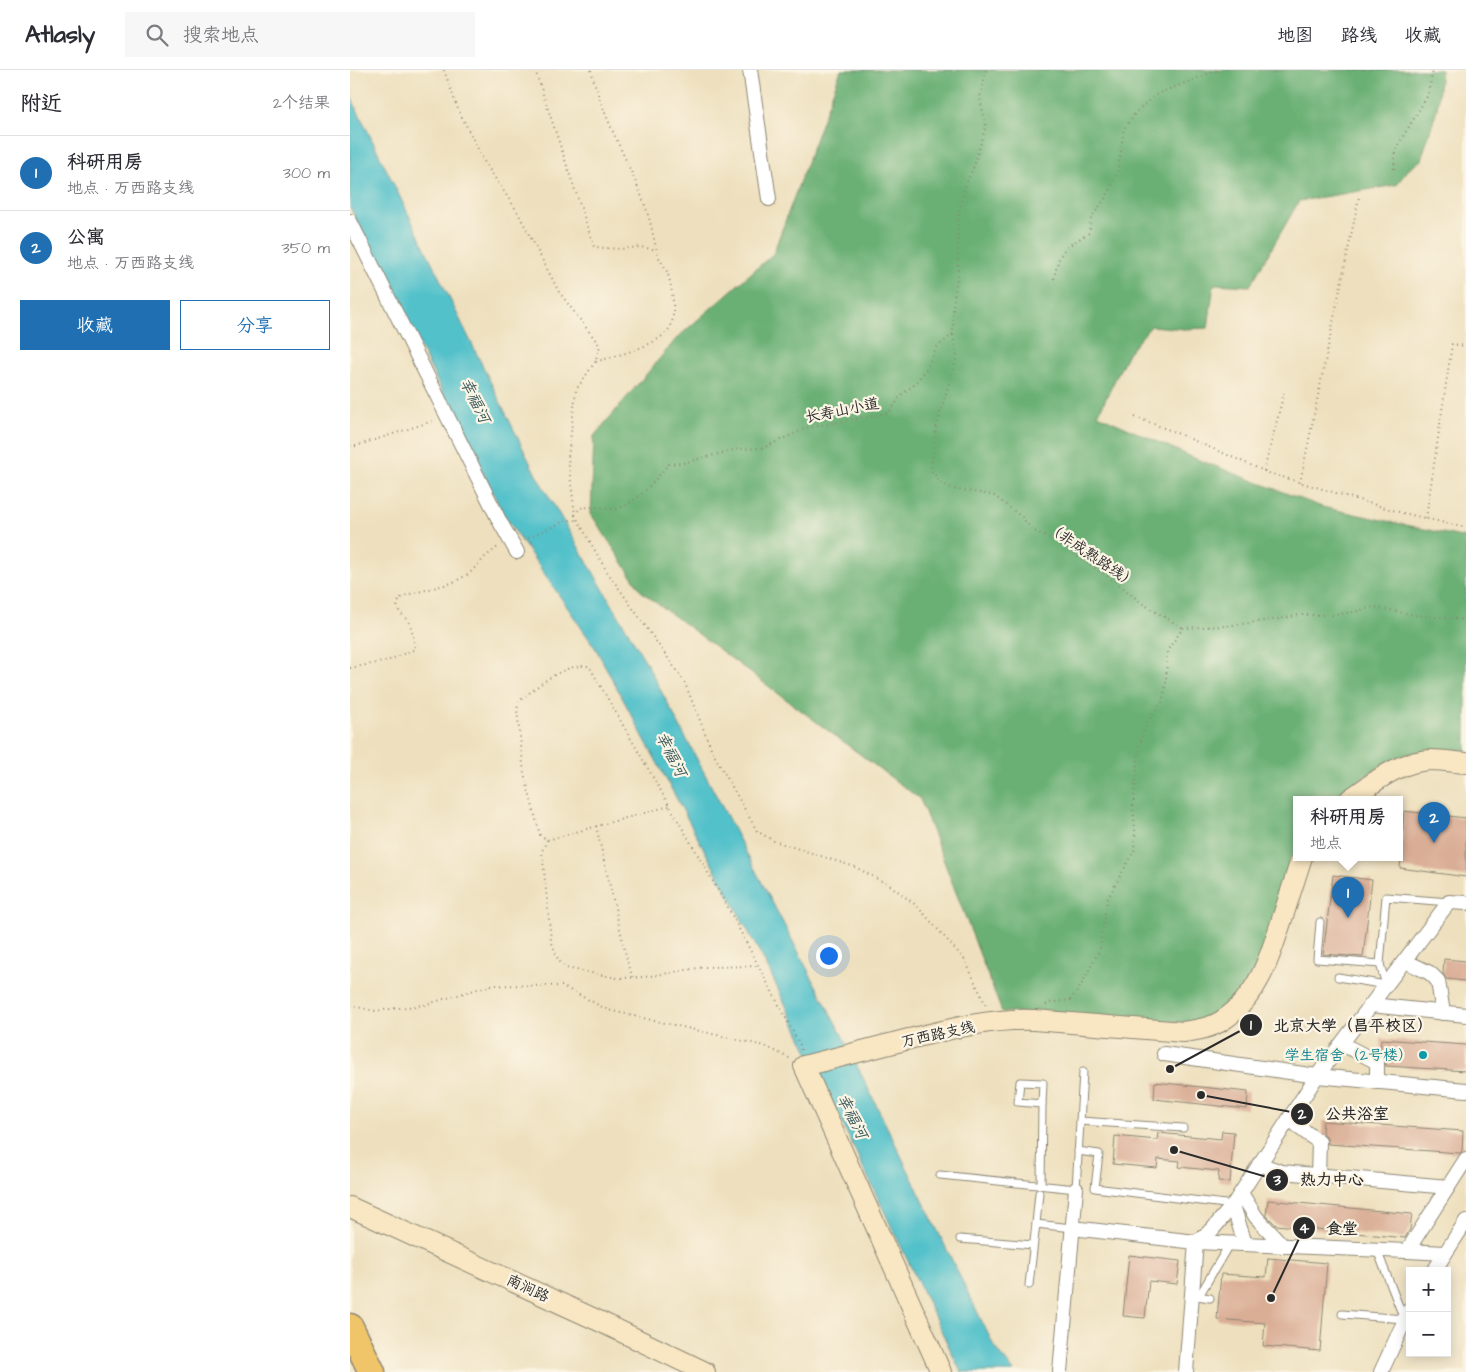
<!DOCTYPE html>
<html lang="zh">
<head>
<meta charset="utf-8">
<style>
  body { margin:0; font-family:"Architects Daughter","LXGW WenKai TC",sans-serif; background:#f7f7f7; color:#2b2b33 }
  .controls { position:absolute; right:15px; bottom:15px; display:grid; overflow:hidden; border-radius:0px; box-shadow:0 2px 12px #0003 }
  .controls button { width:45px; height:45px; display:grid; place-items:center; padding:0; border:0; border-bottom:1px solid #e1e1e2; background:#fff; color:#2b2b33; font:25px sans-serif }
  .you { position:absolute; left:478px; top:885px; width:18px; height:18px; margin:-12px; border:4px solid #fff; border-radius:50%; background:#1a73e8; box-shadow:0 0 0 8px #1a73e833 }
  .badge { display:grid; place-items:center; width:32px; height:32px; border-radius:50%; background:#1f6fb2; color:#fff; font-size:16px; font-weight:700 }
  .pin { position:absolute; translate:-50% -41px; filter:drop-shadow(0 1px 2px #0008) }
  .pin::after { content:''; position:absolute; top:26px; width:18px; height:15px; background:inherit; clip-path:polygon(0 0,100% 0,50% 100%) }
  .popup { position:absolute; left:943px; top:726px; width:110px; height:65px; box-sizing:border-box; display:grid; place-content:center; border-radius:0px; background:#fff; filter:drop-shadow(0 1px 4px #0005); font-size:16px; white-space:nowrap; color:#7c7c81 }
  .popup b { font-size:19px; color:#2b2b33 }
  .popup::after { content:''; position:absolute; left:50%; top:100%; margin-left:-10px; border:10px solid transparent; border-top-color:#fff }
  .list { margin:0; padding:0; list-style:none }
  h2 { display:flex; justify-content:space-between; align-items:center; height:65px; margin:0; padding:0 20px; font-size:21px }
  h2 small { font-size:16px; font-weight:400; color:#7c7c81 }
  .list li { display:grid; grid-template-columns:32px 1fr auto; gap:15px; align-items:center; box-sizing:border-box; height:75px; padding:0 20px; border-top:1px solid #e1e1e2 }
  .list b { display:block; font-size:19px; white-space:nowrap }
  .list p { margin:0; font-size:16px; white-space:nowrap; color:#7c7c81 }
  .list em { font-size:16px; font-style:normal; color:#7c7c81 }
  .actions { display:flex; gap:10px; padding:15px 20px }
  .actions a { flex:1; padding:11px 0; border:1px solid #1f6fb2; border-radius:0px; text-align:center; font-size:18px; color:#1f6fb2 }
  .actions .main { background:#1f6fb2; color:#fff }
  .icon { flex:none; width:28px; height:28px; fill:none; stroke:currentColor; stroke-width:2; stroke-linecap:round; stroke-linejoin:round }
  .map { position:relative; flex:none; width:1116px; height:1302px; overflow:hidden }
  header { display:flex; align-items:center; gap:30px; box-sizing:border-box; height:70px; padding:0 25px; background:#fff; border-bottom:1px solid #e1e1e2 }
  header strong { font-size:24px }
  nav { display:flex; gap:28px; margin-inline-start:auto; font-size:18px }
  .search { width:350px; height:45px; background:#f7f7f7; display:flex; align-items:center; gap:12px; box-sizing:border-box; padding:0 18px; border-radius:0px; color:#7c7c81; font-size:19px }
  main { display:flex }
  aside { flex:1; background:#fff }
  .map>svg:first-child { display:block }
  .forest { fill:#6ab074; stroke:#4a6e50 }
  .water { fill:#53c1ca; stroke:#3f767a }
  .building { fill:#daad95 }
  .lines { fill:none; stroke-linecap:round; stroke-linejoin:round }
  .lane-casing { stroke:#8c8674; stroke-width:9 }
  .street-casing { stroke:#8c8674; stroke-width:16 }
  .secondary-casing { stroke:#8c8674; stroke-width:22 }
  .highway-casing { stroke:#8c8674; stroke-width:29 }
  .path { stroke:#8c8674; stroke-width:2; stroke-dasharray:1 4; stroke-linecap:butt }
  .lane { stroke:#fff; stroke-width:7 }
  .street { stroke:#fff; stroke-width:14 }
  .secondary { stroke:#f9e7c3; stroke-width:20 }
  .highway { stroke:#f0c469; stroke-width:26 }
  .culture-dot { fill:#0f9aa8; stroke:#fcf5e5; stroke-width:2 }
  .labels { text-anchor:middle; stroke-width:4.5; stroke-linejoin:round; paint-order:stroke }
  .street-label { font-size:15px; fill:#2b2b2b; stroke:#fcf5e5 }
  .culture-label { font-size:15px; fill:#0d838f; stroke:#fcf5e5; text-anchor:end }
  .water-label { font-size:16px; font-style:italic; fill:#37585b; stroke:#fcf5e5 }
  .leader { fill:none; stroke:#2b2b2b; stroke-width:2 }
  .callout-dot { fill:#2b2b2b; stroke:#fcf5e5; stroke-width:2 }
  .mark-label { font-size:15px; text-anchor:middle; font-weight:bold; fill:#fff }
  .callout-label { font-size:16px; text-anchor:middle; font-weight:bold; fill:#2b2b2b; stroke:#fcf5e5; stroke-width:4.5; stroke-linejoin:round; paint-order:stroke }
</style>
</head>
<body>
<header>
<strong>Atlasly</strong>
<div class="search"><svg class="icon" aria-label="search" viewBox="0 0 24 24"><circle cx="10" cy="10" r="6"/><path d="M15 15l6 6"/></svg>搜索地点</div>
<nav><a>地图</a><a>路线</a><a>收藏</a></nav>
</header>
<main>
<aside>
<h2>附近<small>2个结果</small></h2>
<ul class="list">
<li><span class="badge">1</span><div><b>科研用房</b><p>地点 · 万西路支线</p></div><em>300 m</em></li>
<li><span class="badge">2</span><div><b>公寓</b><p>地点 · 万西路支线</p></div><em>350 m</em></li>
</ul>
<div class="actions"><a class="main">收藏</a><a>分享</a></div>
</aside>
<div class="map">
<svg width="1116" height="1302" viewBox="0 0 1116 1302">
  <rect width="100%" height="100%" fill="#fcf5e5"/>
  <filter id="ink" filterUnits="userSpaceOnUse"><feTurbulence type="fractalNoise" baseFrequency=".02" numOctaves="2"/><feDisplacementMap in="SourceGraphic" scale="10" xChannelSelector="R" yChannelSelector="G"/><feConvolveMatrix kernelMatrix="1 2 1 2 8 2 1 2 1" color-interpolation-filters="sRGB"/></filter>
  <filter id="wash" filterUnits="userSpaceOnUse"><feTurbulence type="fractalNoise" baseFrequency=".0096" numOctaves="4" result="noise"/><feDisplacementMap in="SourceGraphic" scale="20" xChannelSelector="R" yChannelSelector="G"/><feGaussianBlur stdDeviation="1.12" result="paint"/><feColorMatrix in="noise" values="0 0 0 0 0 0 0 0 0 0 0 0 0 0 0 0 0 1.4 0 .05"/><feComposite in="paint" operator="in"/></filter>
  <g filter="url(#wash)">
    <rect width="100%" height="100%" fill="#eee0be"/>
    <path class="forest" d="M491 0H1091L1087 39 1071 90 1058 100 1046 115 949 131 900 216 864 214 858 258 834 259 801 256 778 283 748 345 844 388 972 437 1116 468V682L1080 679 1048 687 1013 707 982 729H947V776L908 895 892 923 863 946 843 953 652 942 570 729 292 522 241 444 244 366 327 268 423 184Z"/>
    <path class="water" d="M0 25 185 403 297 594 493 967 643 1274 664 1302H611L418 898 246 579 154 445 0 137Z"/>
    <g id="blocks">
      <g class="building">
        <path d="M1054 741 1116 748V807L1050 798Z"/>
        <path d="M983 805 1022 810 1013 887 973 884Z"/>
        <path d="M1094 889 1116 891V911L1096 909 1093 903Z"/>
        <path d="M1031 969 1116 975V1001L1036 996 1035 988 1030 984Z"/>
        <path d="M805 1012 898 1022 897 1039 804 1029Z"/>
        <path d="M973 1051 1113 1061 1112 1081 1110 1083 978 1074 977 1068 972 1063Z"/>
        <path d="M872 1061 884 1062 880 1112 868 1111 869 1101 829 1097 830 1091 808 1089 807 1098 763 1094 765 1066 807 1070 808 1063 871 1069Z"/>
        <path d="M918 1130 1062 1144 1060 1159 1055 1168 926 1155 916 1145Z"/>
        <path d="M779 1185 830 1191 827 1214 799 1211 795 1248 773 1246Z"/>
        <path d="M918 1188 977 1193 970 1281 913 1276 915 1253 867 1249 871 1204 916 1207Z"/>
      </g>
    </g>
  </g>
  <g filter="url(#ink)">
    <use href="#blocks" fill-opacity="0" stroke="#8c8674" stroke-width="1"/>
    <g class="lines">
      <defs>
        <g id="lane">
          <path d="M970 852 967 889 1030 894"/>
          <path d="M988 907 1036 915 1030 894 1036 827 1099 832"/>
          <path d="M670 1012 693 1013 692 1034 668 1032Z"/>
          <path d="M730 1051 833 1058"/>
          <path d="M728 1081 749 1084 745 1118 883 1135"/>
          <path d="M590 1105 726 1119 733 1002"/>
          <path d="M691 1115 692 1034"/>
          <path d="M686 1154 689 1123"/>
          <path d="M610 1169 683 1175"/>
          <path d="M679 1215 686 1154 722 1158"/>
          <path d="M847 1226 860 1228"/>
          <path d="M849 1226 880 1173"/>
          <path d="M992 1244 1054 1249 1027 1180"/>
        </g>
        <g id="street">
          <path d="M400 0 419 129"/>
          <path d="M0 151 150 452 167 482"/>
          <path d="M1055 891 1080 903 1088 911 1093 943"/>
          <path d="M1021 935 1116 945"/>
          <path d="M992 974 1027 992V1012"/>
          <path d="M814 984 967 1006 1116 1020"/>
          <path d="M940 1048 950 1058 969 1072 968 1106"/>
          <path d="M909 1094 932 1102 1098 1117"/>
          <path d="M891 1123 906 1147 933 1176"/>
          <path d="M883 1135 895 1174"/>
          <path d="M722 1158 846 1172 1057 1181"/>
          <path d="M1095 1183 1057 1181 1116 1089"/>
          <path d="M1084 1201 1116 1151"/>
          <path d="M710 1302 726 1119"/>
          <path d="M836 1302 846 1172 862 1160 883 1135 967 1006 1099 832 1116 833"/>
          <path d="M1031 1302 1060 1239"/>
        </g>
        <g id="secondary">
          <path d="M1000 729C1025 712 1049 691 1081 690 1092 690 1104 692 1116 693"/>
          <path d="M0 1137 249 1251 355 1302"/>
          <path d="M591 1302 454 996C489 987 524 978 559 969 600 959 642 948 684 950L833 962C847 960 861 958 873 950 908 927 920 887 932 849 939 828 945 808 952 787"/>
        </g>
        <path id="highway" d="M0 1257 22 1302"/>
      </defs>
      <use href="#lane" class="lane-casing"/>
      <use href="#street" class="street-casing"/>
      <use href="#secondary" class="secondary-casing"/>
      <use href="#highway" class="highway-casing"/>
      <g class="path">
        <path d="M94 0 107 37 135 93 167 141 209 222 250 276 245 292 226 320 218 388 225 445 256 500 334 611 363 683 407 761 424 771 505 797 541 816 567 836 615 890 636 936"/>
        <path d="M185 0 244 177 270 179 291 177 307 180"/>
        <path d="M241 0C253 49 279 91 296 138 301 153 304 170 308 185 310 191 315 196 317 202 322 215 326 242 321 255 314 275 264 286 245 292"/>
        <path d="M1044 99 1045 80 1078 25 1083 0"/>
        <path d="M704 209C710 178 713 179 739 163L741 148 757 126 768 100 774 59 786 42 807 24 868 0"/>
        <path d="M603 265 607 287 586 357 581 400 591 413 603 419 643 425 672 447 682 460 704 470 767 513 793 534 833 558"/>
        <path d="M785 347 822 361 919 403 1049 442 1116 458"/>
        <path d="M0 376H6L86 350"/>
        <path d="M914 401 934 323"/>
        <path d="M950 413 1009 127"/>
        <path d="M225 445 230 438C235 437 241 437 246 437 253 437 258 440 265 439 283 437 308 408 318 394L333 393 388 379 413 378 456 358 537 343 543 338 550 326 565 314 577 298 586 278 603 264V236L608 202V147L614 119 624 96 636 56 630 28 636 0"/>
        <path d="M1076 448 1102 274 1116 276"/>
        <path d="M174 470 217 450H227"/>
        <path d="M0 598 37 591 65 579C64 571 63 562 60 555 55 543 39 540 53 526L102 513 119 504 135 487 149 476"/>
        <path d="M319 736 197 770 190 765 174 703 167 640 169 631C190 615 211 594 239 596L376 834 450 975 451 981"/>
        <path d="M246 756 279 898 283 907"/>
        <path d="M197 770 192 781 201 870 208 890 216 898 267 908 295 907 354 897 409 896"/>
        <path d="M0 935 24 941 74 935 141 915 212 916 258 940 415 976 441 989"/>
        <path d="M696 935 698 933 720 930 729 919 750 879 757 830 784 781 785 760 783 736 789 678 796 653 812 632 816 615 817 581 833 558 875 556 930 549 949 545H985L1008 541 1023 537 1065 545 1116 550"/>
      </g>
      <use href="#lane" class="lane"/>
      <use href="#street" class="street"/>
      <use href="#secondary" class="secondary"/>
      <use href="#highway" class="highway"/>
    </g>
  </g>
  <circle class="culture-dot" cx="1073" cy="985" r="5"/>
  <g class="labels">
    <g class="street-label">
      <text transform="translate(492 340) rotate(-11)" y="5">长寿山小道</text>
      <text transform="translate(742 485) rotate(34)" y="5">（非成熟路线）</text>
      <text transform="translate(588 964) rotate(-12)" y="5">万西路支线</text>
      <text transform="translate(178 1218) rotate(25)" y="5">南涧路</text>
    </g>
    <g class="culture-label">
      <text x="1063" y="990">学生宿舍（2号楼）</text>
    </g>
    <g class="water-label">
      <text transform="translate(126 330) rotate(64)" y="6">幸福河</text>
      <text transform="translate(322 684) rotate(63)" y="6">幸福河</text>
      <text transform="translate(503 1046) rotate(63)" y="6">幸福河</text>
    </g>
  </g>
  <path class="leader" d="M820 999L901 955M851 1025L952 1044M824 1080L927 1110M921 1228L954 1158"/>
  <g class="callout-dot">
    <circle cx="820" cy="999" r="5"/>
    <circle cx="851" cy="1025" r="5"/>
    <circle cx="824" cy="1080" r="5"/>
    <circle cx="921" cy="1228" r="5"/>
    <circle cx="901" cy="955" r="12"/>
    <circle cx="952" cy="1044" r="12"/>
    <circle cx="927" cy="1110" r="12"/>
    <circle cx="954" cy="1158" r="12"/>
  </g>
  <g class="mark-label">
    <text x="901" y="960">1</text>
    <text x="952" y="1049">2</text>
    <text x="927" y="1115">3</text>
    <text x="954" y="1163">4</text>
  </g>
  <g class="callout-label">
    <text x="1003" y="961">北京大学（昌平校区）</text>
    <text x="1007" y="1049">公共浴室</text>
    <text x="982" y="1115">热力中心</text>
    <text x="992" y="1164">食堂</text>
  </g>
</svg>
<div class="controls">
<button>+</button>
<button>−</button>
</div>
<div class="you"></div>
<div class="pin badge" style="left:998px;top:848px">1</div>
<div class="popup"><b>科研用房</b>地点</div>
<div class="pin badge" style="left:1084px;top:773px">2</div>
</div>
</main>
</body>
</html>
